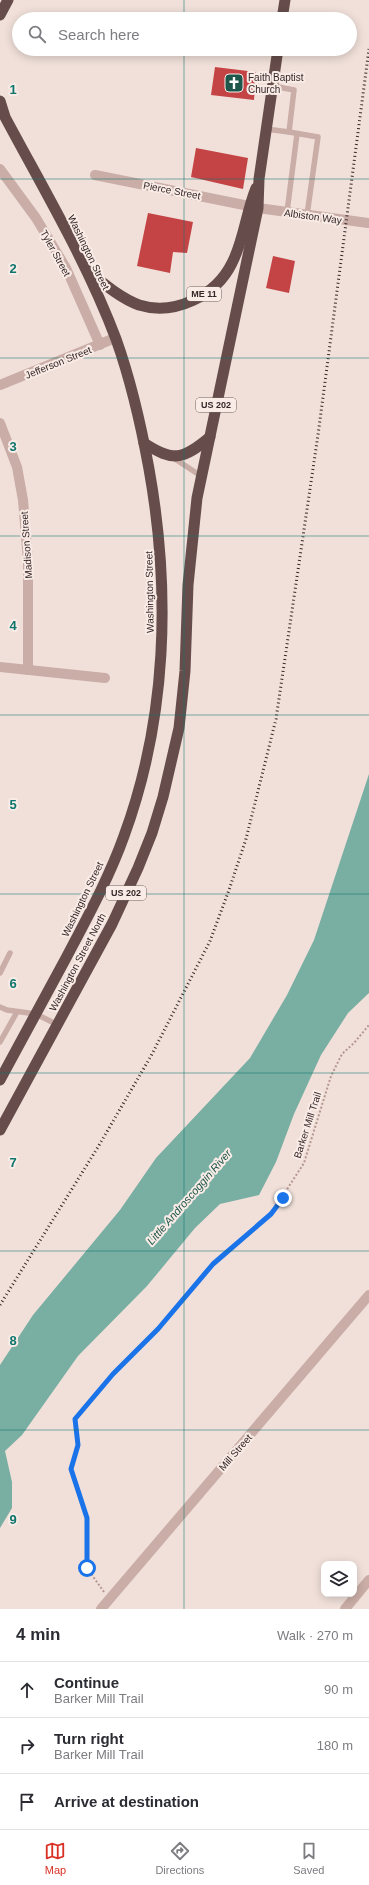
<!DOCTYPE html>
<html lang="en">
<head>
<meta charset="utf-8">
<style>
  body { margin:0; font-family:Helvetica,sans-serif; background:#f7f7f7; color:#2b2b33 }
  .controls { position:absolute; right:12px; bottom:12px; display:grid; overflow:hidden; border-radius:8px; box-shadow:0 2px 10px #0003 }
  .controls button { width:36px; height:36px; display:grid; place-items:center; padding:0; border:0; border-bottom:1px solid #e1e1e2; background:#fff; color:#2b2b33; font:20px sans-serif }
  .stop { position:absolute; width:12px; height:12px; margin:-9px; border:3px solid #1a73e8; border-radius:50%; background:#fff }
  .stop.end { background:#1a73e8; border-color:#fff; box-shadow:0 1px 4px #0008 }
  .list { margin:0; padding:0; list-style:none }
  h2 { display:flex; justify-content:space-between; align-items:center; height:52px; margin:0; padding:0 16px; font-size:17px }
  h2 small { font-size:13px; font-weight:400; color:#7c7c81 }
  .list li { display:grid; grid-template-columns:26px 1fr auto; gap:12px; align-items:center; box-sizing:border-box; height:56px; padding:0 16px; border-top:1px solid #e1e1e2 }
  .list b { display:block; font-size:15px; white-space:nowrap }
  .list p { margin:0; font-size:13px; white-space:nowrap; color:#7c7c81 }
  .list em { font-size:13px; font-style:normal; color:#7c7c81 }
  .icon { flex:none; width:22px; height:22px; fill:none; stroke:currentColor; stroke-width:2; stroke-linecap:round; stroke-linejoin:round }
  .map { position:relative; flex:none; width:369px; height:1609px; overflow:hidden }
  .search { position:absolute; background:#fff; box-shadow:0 2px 10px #0003; left:12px; right:12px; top:12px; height:44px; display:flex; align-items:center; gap:10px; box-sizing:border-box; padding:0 14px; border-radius:22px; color:#7c7c81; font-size:15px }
  .sheet { height:220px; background:#fff }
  nav { display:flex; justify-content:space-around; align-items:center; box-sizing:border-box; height:56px; border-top:1px solid #e1e1e2; background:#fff; font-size:11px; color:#7c7c81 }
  nav a { display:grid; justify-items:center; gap:2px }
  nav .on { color:#d93025 }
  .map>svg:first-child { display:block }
  .water { fill:#79aea3 }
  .building { fill:#c44445 }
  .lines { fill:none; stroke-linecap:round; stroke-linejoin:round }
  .path { stroke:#b59790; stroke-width:2; stroke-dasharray:2 2; stroke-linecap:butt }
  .service { stroke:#c9ada6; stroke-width:5.5 }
  .minor { stroke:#c9ada6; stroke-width:10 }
  .tertiary { stroke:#c9ada6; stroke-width:10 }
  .trunk { stroke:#664d4b; stroke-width:11 }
  .rail { stroke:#352827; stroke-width:3; stroke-dasharray:1 3; stroke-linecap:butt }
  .route { stroke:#1a73e8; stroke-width:5 }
  .grid { fill:none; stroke:#0f766e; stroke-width:1; stroke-opacity:0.55 }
  .labels { text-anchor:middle; stroke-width:4; stroke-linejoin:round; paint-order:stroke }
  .shield { fill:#f9ebe6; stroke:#706260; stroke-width:1 }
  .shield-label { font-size:9px; font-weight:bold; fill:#352827 }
  .poi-label { font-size:10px; fill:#352827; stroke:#f9ebe6; text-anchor:start }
  .street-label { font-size:10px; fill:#352827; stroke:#f9ebe6 }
  .water-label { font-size:11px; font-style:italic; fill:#1d564b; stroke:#f9ebe6 }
  .grid-label { font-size:13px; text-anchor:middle; font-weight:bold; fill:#0f766e; stroke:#f9ebe6; stroke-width:4; stroke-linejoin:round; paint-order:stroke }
</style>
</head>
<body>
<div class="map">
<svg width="369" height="1609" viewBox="0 0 369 1609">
  <rect width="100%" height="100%" fill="#f1e0da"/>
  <path class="water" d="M369 774V993L348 1013 321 1055 294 1114 276 1162 259 1195 220 1204 195 1228 147 1286 78 1356 22 1435 5 1451 12 1482V1508L0 1528V1365L33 1315 120 1210 156 1158 250 1058 287 995 314 940Z"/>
  <g class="building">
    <path d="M215 67 256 72 254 100 211 95Z"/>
    <path d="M196 148 248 158 243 189 191 177Z"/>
    <path d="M148 213 193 222 187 253 173 252 170 273 137 266Z"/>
    <path d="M273 256 295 261 289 293 266 288Z"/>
  </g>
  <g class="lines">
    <path class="path" d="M104 1592 87 1568V1519L71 1469 78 1445 75 1419 113 1374 158 1329 213 1264 271 1214 304 1163 331 1076 342 1054 354 1043 369 1025"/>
    <g class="service">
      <path d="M266 129 289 132 294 90 273 86"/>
      <path d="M289 132 318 137 307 215"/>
      <path d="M287 212 297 134"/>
      <path d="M172 457 201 476"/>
      <path d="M0 973 10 953"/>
      <path d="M0 1007 7 1010 36 1014 58 1025"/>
      <path d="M0 1042 17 1012"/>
    </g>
    <g class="minor">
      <path d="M0 169 36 218 66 268 100 345"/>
      <path d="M95 175 249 206"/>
      <path d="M258 208 368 223"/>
      <path d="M0 385 115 338"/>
      <path d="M0 423 17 467 23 500 28 561V670"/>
      <path d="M0 667 105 678"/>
      <path d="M101 1609 369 1295"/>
    </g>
    <path class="tertiary" d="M345 1609 369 1580"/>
    <g class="trunk">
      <path d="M0 15 8 0"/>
      <path d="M282 19 285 0"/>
      <path d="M0 101 5 117C44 190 87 262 116 339 131 381 141 425 149 469 171 592 167 719 124 836 109 878 87 918 66 958 44 998 22 1039 0 1080"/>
      <path d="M88 271C103 283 120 298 139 305 174 316 216 296 232 263 244 240 246 212 256 188"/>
      <path d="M144 443C173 462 183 460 210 437"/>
      <path d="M0 1130 112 924 138 868 152 833 163 797 179 728 185 671 188 585 197 498 258 208 259 179 278 49"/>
    </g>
    <path class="rail" d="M0 1305 98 1147 151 1056 210 941 229 890 246 839 276 719 318 435 369 49"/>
  </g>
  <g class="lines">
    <path class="route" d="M87 1568V1518L71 1469 78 1445 75 1419 113 1374 158 1329 213 1264 271 1214 283 1198"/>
  </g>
  <path class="grid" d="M184 0V19M184 49V1609M0 179H369M0 358H369M0 536H369M0 715H369M0 894H369M0 1073H369M0 1251H369M0 1430H369"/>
  <defs>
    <symbol id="church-square" viewBox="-11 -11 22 22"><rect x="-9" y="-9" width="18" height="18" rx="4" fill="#1d564b" stroke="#f9ebe6"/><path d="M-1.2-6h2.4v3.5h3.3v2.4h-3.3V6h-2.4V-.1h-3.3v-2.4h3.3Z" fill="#fff"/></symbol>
  </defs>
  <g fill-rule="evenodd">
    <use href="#church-square" x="223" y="72" width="22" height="22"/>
  </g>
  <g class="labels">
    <g class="shield">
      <rect x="187" y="287" width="34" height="14" rx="3"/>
      <rect x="196" y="398" width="40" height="14" rx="3"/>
      <rect x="106" y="886" width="40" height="14" rx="3"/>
    </g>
    <g class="shield-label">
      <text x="204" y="297">ME 11</text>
      <text x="216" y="408">US 202</text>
      <text x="126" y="896">US 202</text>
    </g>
    <g class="poi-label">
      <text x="248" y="81">Faith Baptist<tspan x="248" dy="12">Church</tspan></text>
    </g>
    <g class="street-label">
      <text transform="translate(172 190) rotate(11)" y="4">Pierce Street</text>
      <text transform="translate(313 216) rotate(8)" y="4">Albiston Way</text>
      <text transform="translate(89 252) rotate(64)" y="4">Washington Street</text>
      <text transform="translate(56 253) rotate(61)" y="4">Tyler Street</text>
      <text transform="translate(58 362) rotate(-22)" y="4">Jefferson Street</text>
      <text transform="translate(26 545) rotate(-94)" y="4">Madison Street</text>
      <text transform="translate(149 592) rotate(-91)" y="4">Washington Street</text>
      <text transform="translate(82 899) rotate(-64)" y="4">Washington Street</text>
      <text transform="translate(77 962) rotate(-62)" y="4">Washington Street North</text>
      <text transform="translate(307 1125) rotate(-72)" y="4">Barker Mill Trail</text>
      <text transform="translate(235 1452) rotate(-49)" y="4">Mill Street</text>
    </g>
    <g class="water-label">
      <text transform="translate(189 1197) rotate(-49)" y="4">Little Androscoggin River</text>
    </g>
  </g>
  <g class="grid-label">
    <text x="13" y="94">1</text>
    <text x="13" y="273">2</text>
    <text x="13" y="451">3</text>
    <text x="13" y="630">4</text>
    <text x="13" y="809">5</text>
    <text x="13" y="988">6</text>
    <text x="13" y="1167">7</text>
    <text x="13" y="1345">8</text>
    <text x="13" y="1524">9</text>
  </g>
</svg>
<div class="controls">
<button><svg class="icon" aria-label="layers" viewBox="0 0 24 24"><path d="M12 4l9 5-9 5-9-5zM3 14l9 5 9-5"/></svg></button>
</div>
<div class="stop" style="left:87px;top:1568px"></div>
<div class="stop end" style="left:283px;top:1198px"></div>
<div class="search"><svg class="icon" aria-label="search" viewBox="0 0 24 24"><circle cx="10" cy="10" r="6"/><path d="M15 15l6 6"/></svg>Search here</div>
</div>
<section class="sheet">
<h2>4 min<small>Walk · 270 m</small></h2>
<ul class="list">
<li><svg class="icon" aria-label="ahead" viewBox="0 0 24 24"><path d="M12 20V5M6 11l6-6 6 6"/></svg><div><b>Continue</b><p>Barker Mill Trail</p></div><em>90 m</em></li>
<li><svg class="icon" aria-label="right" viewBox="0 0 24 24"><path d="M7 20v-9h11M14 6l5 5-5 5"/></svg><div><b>Turn right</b><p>Barker Mill Trail</p></div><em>180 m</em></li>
<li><svg class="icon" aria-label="arrive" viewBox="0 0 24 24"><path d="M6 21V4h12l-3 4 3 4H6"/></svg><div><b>Arrive at destination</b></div></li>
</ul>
</section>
<nav>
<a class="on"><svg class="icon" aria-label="map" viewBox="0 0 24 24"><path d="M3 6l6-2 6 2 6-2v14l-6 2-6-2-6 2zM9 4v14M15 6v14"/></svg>Map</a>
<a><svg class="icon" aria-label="directions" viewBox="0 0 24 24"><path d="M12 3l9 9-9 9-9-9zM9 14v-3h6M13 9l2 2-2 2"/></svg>Directions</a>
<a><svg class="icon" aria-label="saved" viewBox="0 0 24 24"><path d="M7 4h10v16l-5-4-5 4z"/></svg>Saved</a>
</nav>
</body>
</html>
